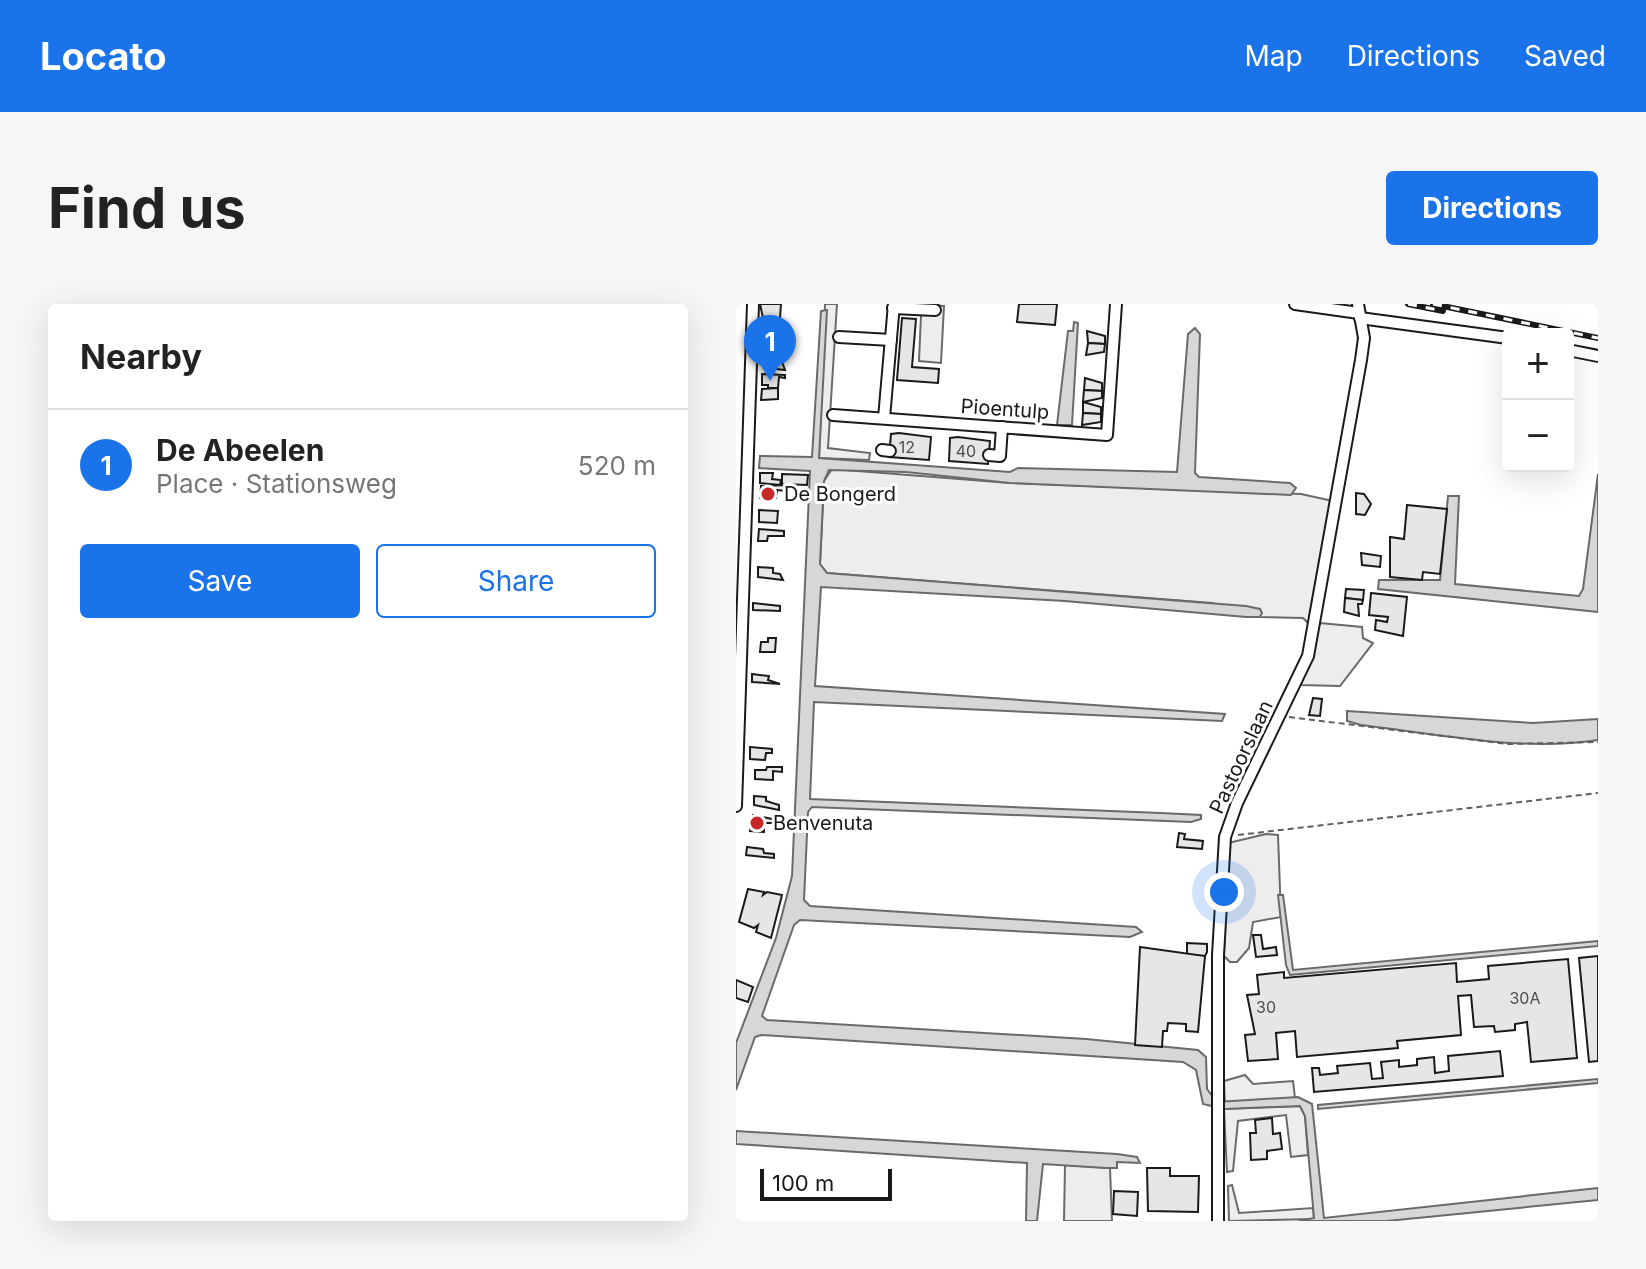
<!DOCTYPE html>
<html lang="en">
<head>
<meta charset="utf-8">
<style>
  body { margin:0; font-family:Inter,sans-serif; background:#f6f6f6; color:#222 }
  .controls { position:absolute; right:24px; top:24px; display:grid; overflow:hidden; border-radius:8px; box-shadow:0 8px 32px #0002 }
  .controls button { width:72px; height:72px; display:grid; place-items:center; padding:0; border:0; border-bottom:2px solid #e0e0e0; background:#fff; color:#222; font:40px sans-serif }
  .scale { position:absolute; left:24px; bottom:20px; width:132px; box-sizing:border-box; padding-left:8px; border:4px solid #1a1a1a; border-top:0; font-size:22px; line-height:28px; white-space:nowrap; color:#1a1a1a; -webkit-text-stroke:6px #fff; paint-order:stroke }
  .you { position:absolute; left:488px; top:588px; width:28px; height:28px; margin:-20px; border:6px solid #fff; border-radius:50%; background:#1a73e8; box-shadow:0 0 0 12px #1a73e833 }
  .badge { display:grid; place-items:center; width:52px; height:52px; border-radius:50%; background:#1a73e8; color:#fff; font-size:26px; font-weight:700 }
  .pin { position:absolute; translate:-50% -66px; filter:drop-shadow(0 2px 4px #0008) }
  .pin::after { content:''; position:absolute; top:42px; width:28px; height:24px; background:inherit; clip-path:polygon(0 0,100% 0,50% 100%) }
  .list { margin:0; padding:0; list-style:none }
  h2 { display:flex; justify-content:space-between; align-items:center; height:104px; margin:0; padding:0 32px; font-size:34px }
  h2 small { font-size:26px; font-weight:400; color:#767676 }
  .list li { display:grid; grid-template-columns:52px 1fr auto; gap:24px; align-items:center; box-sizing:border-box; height:112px; padding:0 32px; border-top:2px solid #e0e0e0 }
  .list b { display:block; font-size:30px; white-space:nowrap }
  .list p { margin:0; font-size:26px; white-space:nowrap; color:#767676 }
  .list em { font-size:26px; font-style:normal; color:#767676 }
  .actions { display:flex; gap:16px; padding:24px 32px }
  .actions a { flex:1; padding:18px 0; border:2px solid #1a73e8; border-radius:8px; text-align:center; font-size:28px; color:#1a73e8 }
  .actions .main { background:#1a73e8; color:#fff }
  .map { position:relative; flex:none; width:862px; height:917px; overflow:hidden; border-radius:8px }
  header { display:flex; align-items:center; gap:48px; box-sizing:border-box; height:112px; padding:0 40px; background:#1a73e8; color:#fff }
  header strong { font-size:38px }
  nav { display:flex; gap:44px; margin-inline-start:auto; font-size:28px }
  .intro { display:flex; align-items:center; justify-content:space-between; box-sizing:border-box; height:192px; padding:0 48px }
  h1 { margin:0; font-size:56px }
  .button { padding:20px 36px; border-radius:8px; background:#1a73e8; color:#fff; font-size:28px; font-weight:700 }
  main { display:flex; gap:48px; padding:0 48px }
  aside { flex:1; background:#fff; border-radius:8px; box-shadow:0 8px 32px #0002 }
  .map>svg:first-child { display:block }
  .built { fill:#ededed; stroke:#6a6a6a; stroke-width:2 }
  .water { fill:#d7d7d7; stroke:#6a6a6a; stroke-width:2 }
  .building { fill:#e6e6e6; stroke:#1a1a1a; stroke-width:2 }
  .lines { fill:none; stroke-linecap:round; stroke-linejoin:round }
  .minor-casing { stroke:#1a1a1a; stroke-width:14 }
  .path { stroke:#5f5f5f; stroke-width:2; stroke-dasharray:6 4; stroke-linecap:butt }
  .minor { stroke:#fff; stroke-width:10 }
  .rail-casing { stroke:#1a1a1a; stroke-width:6 }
  .rail { stroke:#fff; stroke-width:3; stroke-dasharray:9; stroke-linecap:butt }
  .poi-dot { fill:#c62828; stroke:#fff; stroke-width:3 }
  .labels { text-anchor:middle; stroke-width:6; stroke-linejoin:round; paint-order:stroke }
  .number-label { font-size:16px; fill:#4d4d4d }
  .street-label { font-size:20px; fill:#1a1a1a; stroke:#fff }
  .poi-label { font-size:20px; fill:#1a1a1a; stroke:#fff; text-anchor:start }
</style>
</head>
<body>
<header>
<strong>Locato</strong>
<nav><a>Map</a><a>Directions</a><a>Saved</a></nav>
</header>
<div class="intro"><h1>Find us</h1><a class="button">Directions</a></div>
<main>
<aside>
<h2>Nearby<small></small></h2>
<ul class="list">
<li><span class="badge">1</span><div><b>De Abeelen</b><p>Place · Stationsweg</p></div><em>520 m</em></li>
</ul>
<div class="actions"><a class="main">Save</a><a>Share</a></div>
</aside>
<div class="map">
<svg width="862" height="917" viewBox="0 0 862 917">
  <rect width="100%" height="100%" fill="#fff"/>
  <g class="built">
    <path d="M89 0H101L92 144 134 149 133 156 83 154Z"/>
    <path d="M193 1 208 2 205 59 183 57 185 11H193Z"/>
    <path d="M96 165 274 179 565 190 597 197 575 322 567 314 524 313 476 299 91 269 84 260 88 177Z"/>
    <path d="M584 319 626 323 627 334 637 339 604 382 564 381Z"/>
    <path d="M530 530 542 531 545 613 517 618 513 644 501 658H494L488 652 492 539Z"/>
    <path d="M509 771 517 780 557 777 559 794 489 800 488 777Z"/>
    <path d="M564 802 569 812 572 851 555 853 550 811 502 817 497 867 491 868 488 805Z"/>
    <path d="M329 861 374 864 376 917H328Z"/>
    <path d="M496 881 503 909 577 904 578 915 493 917 492 882Z"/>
  </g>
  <g class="water">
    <path d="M91 6 83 154 274 168 282 164 441 168 452 30 459 24 464 30 459 169 463 173 554 179 560 184 555 191 274 179 170 168 93 166 88 177 84 260 91 269 510 302 524 305 526 309 524 313H510L329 297 85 283 79 382 489 410 486 417 78 398 74 495 425 509 465 511V515L455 518 76 503 72 508 68 596 74 602 400 623 406 628 394 633 64 616 58 621 26 712 31 716 350 735 462 746 470 753 471 785 481 798 562 793 576 800 588 914 862 884V896L651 917H563L578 914 569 812 564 802 488 805 467 800 460 766 447 758 25 731 19 733 0 786V739L40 634 56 572 74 167 23 164 24 152 76 153 85 7Z"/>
    <path d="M338 18 342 19 336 121H321L332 27H337Z"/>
    <path d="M862 170V308L642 285 643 276H704L712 192H723L719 280 843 292 847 285Z"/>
    <path d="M611 407 797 419 862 415V436C785 448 702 430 625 421L611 417Z"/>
    <path d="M542 591H547L557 666 862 637V642L554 671 550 661Z"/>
    <path d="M862 775V779L582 805V801Z"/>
    <path d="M0 827 381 850 401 853 404 859 381 858V864H370L307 860 301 917H290L291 859 0 840Z"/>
  </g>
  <g class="building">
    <path d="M24 0H45L44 14H27Z"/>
    <path d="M283 0H321L319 21 281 18Z"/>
    <path d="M166 14 180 15 176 63 203 65 202 79 161 76Z"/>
    <path d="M351 27 369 32V40L352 39Z"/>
    <path d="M43 28H47L45 48H31L32 35Z"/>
    <path d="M352 39 369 40 368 48 350 51Z"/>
    <path d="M31 55H45L49 66 32 64Z"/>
    <path d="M26 70 49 71V74L43 73 42 84H32V81H26Z"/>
    <path d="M349 74 366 79V87L348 86Z"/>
    <path d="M42 84V95L25 96 26 85Z"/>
    <path d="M348 86 366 87V94L347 98Z"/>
    <path d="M347 98 365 103V110L347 109Z"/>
    <path d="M347 109 365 110V118L346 121Z"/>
    <path d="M163 129 195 133 193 156 153 153 155 130Z"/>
    <path d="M222 133 254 137 252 160 213 157 214 134Z"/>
    <path d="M24 169H37L36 175 45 176 44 181 24 179Z"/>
    <path d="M46 170 72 171 71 181 46 180Z"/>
    <path d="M50 181V187L41 186 40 194H24L25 182Z"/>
    <path d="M620 189 628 190 635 200 629 211 620 210Z"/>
    <path d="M671 201 711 205 704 270 687 268 686 276 654 273V233L668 235Z"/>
    <path d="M23 206 42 207 41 219 23 218Z"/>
    <path d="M23 225 48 227V232H32L31 237H22Z"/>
    <path d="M625 249 645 252 644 263 626 261Z"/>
    <path d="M22 263 37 264V269L44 270 47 276 22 273Z"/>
    <path d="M610 285 628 286 627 296 609 294Z"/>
    <path d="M635 289 671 293 667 332 639 326 640 316 651 318 652 313 633 311Z"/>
    <path d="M609 294 627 296 626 300H622L623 312 608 308Z"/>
    <path d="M17 299 44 302V307L17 306Z"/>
    <path d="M32 334H40L39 348H24L25 338H32Z"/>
    <path d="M16 370 33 372 32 376 44 380 16 378Z"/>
    <path d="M577 394 586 395 584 412 573 411Z"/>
    <path d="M14 443 36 445V449H30L29 456 14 455Z"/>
    <path d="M31 463H46V468L37 467V476L19 475V466H30Z"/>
    <path d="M18 492 30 493V497L43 501V506L18 501Z"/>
    <path d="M17 511 41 516V519H28V528L14 527Z"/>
    <path d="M443 529 449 530 448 535 467 537 466 545 441 543Z"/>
    <path d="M11 543 27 545 28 549 38 550V554L10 551Z"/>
    <path d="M12 585 28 588 27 591 31 588 46 591 35 634 20 628 22 621 18 624 3 618Z"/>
    <path d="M517 631H525L527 645 540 643 541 651 520 653Z"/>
    <path d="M451 639 471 640V648L469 652 451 651Z"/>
    <path d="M404 643 469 652 462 728 450 727V720L432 719 431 727H427L426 743 399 741Z"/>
    <path d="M862 652V757L853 758 843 654Z"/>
    <path d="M832 655 841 754 795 758 791 718 779 720V726L759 728 758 722 738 723 735 691 722 692 725 731 661 737 662 744 561 753 559 727 540 729 542 755 512 757 509 731 519 730 511 691 523 690 521 671 548 668V674L720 659 721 678 753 675 752 662Z"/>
    <path d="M0 676 17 683 12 698 0 694Z"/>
    <path d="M764 747 767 772 578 788 576 764H583L584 771 602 769 601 762 634 759 636 775 647 774 645 758 663 756V763L681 761V755L698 753 699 769 713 767 712 752Z"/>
    <path d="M536 814 537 830 544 829 546 845 531 847V855L515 856 514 829H520L519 816Z"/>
    <path d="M411 864H434V872H463L462 908 412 907Z"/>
    <path d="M378 887 402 888 401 912 377 910Z"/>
  </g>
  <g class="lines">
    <defs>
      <g id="minor">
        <path d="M559 0 623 9"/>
        <path d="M157 4 199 6"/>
        <path d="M624 14 772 34"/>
        <path d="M103 33 155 36"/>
        <path d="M832 46 862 52"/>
        <path d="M97 111 371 131 380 0"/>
        <path d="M148 114 158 0"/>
        <path d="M146 146 154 147"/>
        <path d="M253 151 264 152 266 123"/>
        <path d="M0 502 17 0"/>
        <path d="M482 917V651L489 533 501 499 572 352 625 56 628 34 622 0"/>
      </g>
    </defs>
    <use href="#minor" class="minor-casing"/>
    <g class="path">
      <path d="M553 413 772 440 862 438"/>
      <path d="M502 531 862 489"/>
    </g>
    <use href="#minor" class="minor"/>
    <defs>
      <g id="rail">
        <path d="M672 0 707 7"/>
        <path d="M697 0 862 34"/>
      </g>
    </defs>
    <use href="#rail" class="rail-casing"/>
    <use href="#rail" class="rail"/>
  </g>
  <g class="poi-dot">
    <circle cx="32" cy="190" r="8"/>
    <circle cx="21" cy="519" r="8"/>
  </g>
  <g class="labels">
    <g class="number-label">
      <text x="171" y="149">12</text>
      <text x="230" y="153">40</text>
      <text x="789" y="700">30A</text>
      <text x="530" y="709">30</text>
    </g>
    <g class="street-label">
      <text transform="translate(269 105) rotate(4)" y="7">Pioentulp</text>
      <text transform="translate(505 453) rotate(-65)" y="7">Pastoorslaan</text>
    </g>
    <g class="poi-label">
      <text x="48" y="197">De Bongerd</text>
      <text x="37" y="526">Benvenuta</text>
    </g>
  </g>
</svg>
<div class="controls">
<button>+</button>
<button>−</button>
</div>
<div class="scale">100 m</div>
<div class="you"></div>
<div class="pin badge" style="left:34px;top:77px">1</div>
</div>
</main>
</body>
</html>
